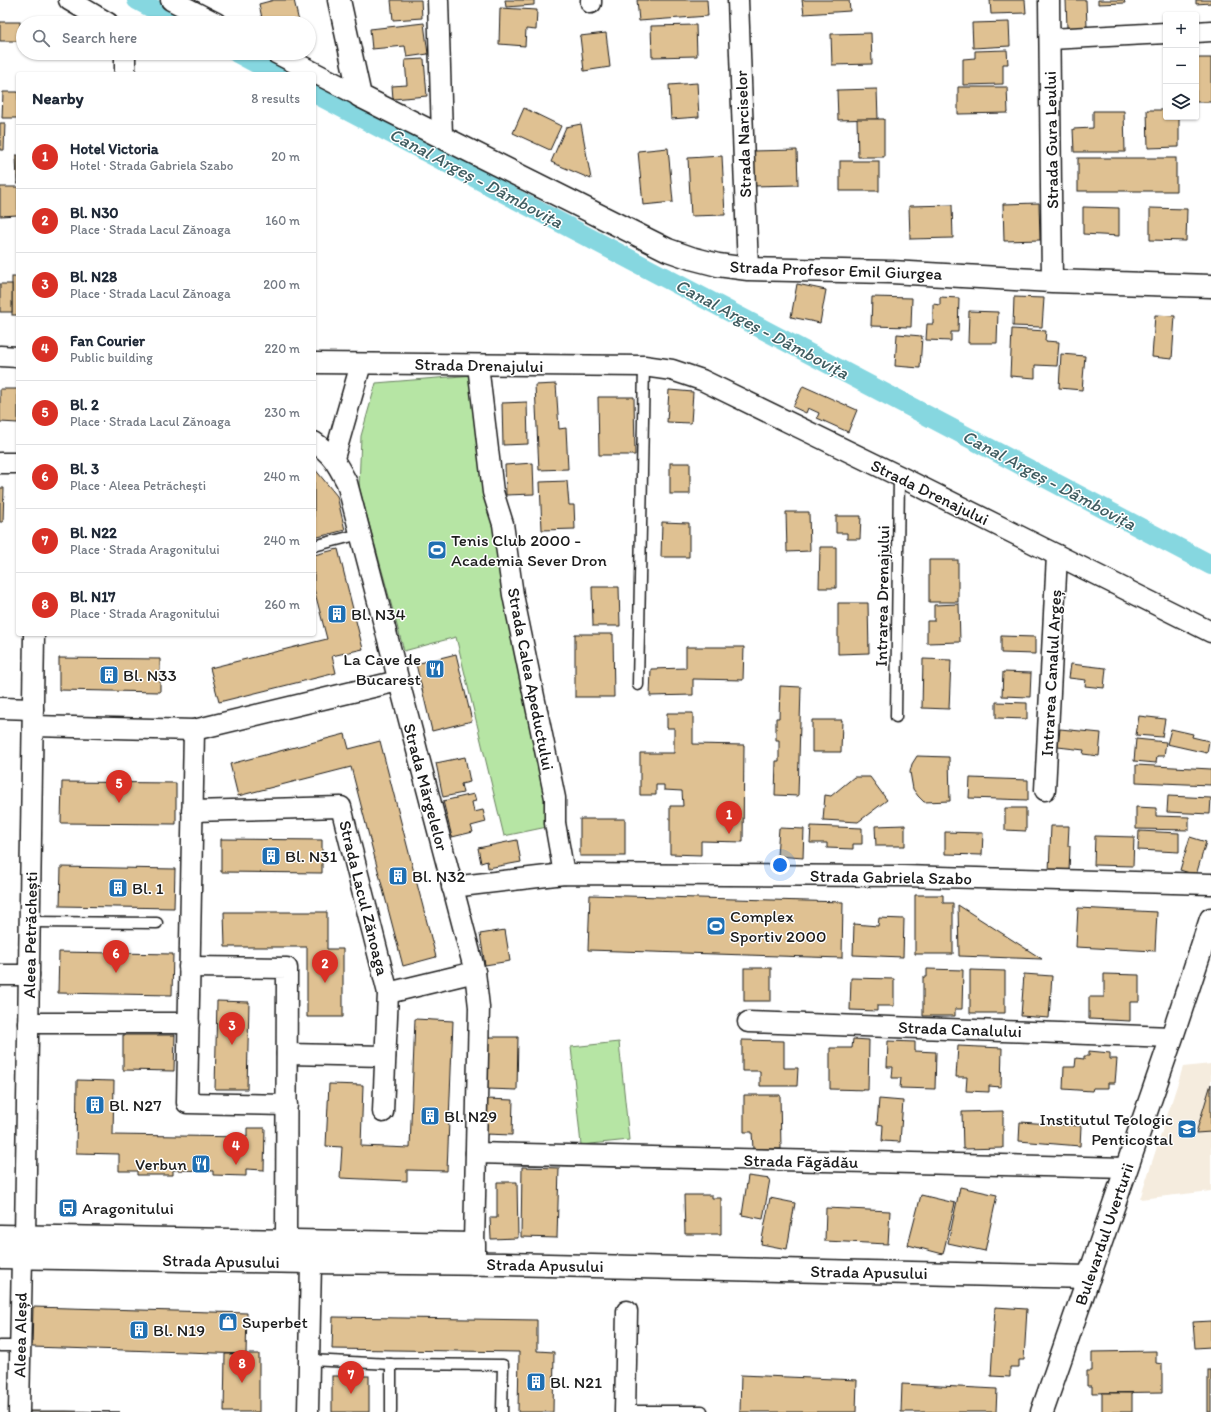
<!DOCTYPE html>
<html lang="en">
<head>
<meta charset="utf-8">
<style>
  body { margin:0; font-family:Itim,sans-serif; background:#f2f2f3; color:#1f2937 }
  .controls { position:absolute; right:12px; top:12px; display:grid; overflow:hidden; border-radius:4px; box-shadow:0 1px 3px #0004 }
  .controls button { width:36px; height:36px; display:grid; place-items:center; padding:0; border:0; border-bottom:1px solid #e0e1e3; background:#fff; color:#1f2937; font:20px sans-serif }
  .you { position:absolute; left:780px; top:865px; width:14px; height:14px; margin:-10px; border:3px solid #fff; border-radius:50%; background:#1a73e8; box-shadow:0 0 0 6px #1a73e833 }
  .badge { display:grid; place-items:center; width:26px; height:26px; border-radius:50%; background:#d93025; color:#fff; font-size:13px; font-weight:700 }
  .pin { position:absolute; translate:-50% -33px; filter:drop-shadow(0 1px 2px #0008) }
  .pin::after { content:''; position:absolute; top:21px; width:14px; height:12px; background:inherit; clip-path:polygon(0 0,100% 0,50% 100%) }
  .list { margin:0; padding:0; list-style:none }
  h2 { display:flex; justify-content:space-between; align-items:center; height:52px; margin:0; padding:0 16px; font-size:17px }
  h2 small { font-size:13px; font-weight:400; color:#747a83 }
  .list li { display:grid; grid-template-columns:26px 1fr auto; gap:12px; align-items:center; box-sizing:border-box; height:64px; padding:0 16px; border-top:1px solid #e0e1e3 }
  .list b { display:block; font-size:15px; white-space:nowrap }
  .list p { margin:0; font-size:13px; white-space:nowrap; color:#747a83 }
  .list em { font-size:13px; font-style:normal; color:#747a83 }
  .icon { flex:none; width:22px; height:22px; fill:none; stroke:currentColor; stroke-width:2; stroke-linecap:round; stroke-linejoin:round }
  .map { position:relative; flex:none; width:1211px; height:1412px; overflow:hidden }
  .search { position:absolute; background:#fff; box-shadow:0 1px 3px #0004; left:16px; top:16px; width:300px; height:44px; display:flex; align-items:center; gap:10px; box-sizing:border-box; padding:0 14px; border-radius:22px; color:#747a83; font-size:15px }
  .panel { position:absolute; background:#fff; box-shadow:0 1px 3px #0004; left:16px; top:72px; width:300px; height:564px; border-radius:4px }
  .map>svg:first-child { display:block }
  .built { fill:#f5ecde }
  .green { fill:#b6e5a4; stroke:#698060 }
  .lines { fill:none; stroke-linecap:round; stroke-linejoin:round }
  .canal { stroke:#86d7e0; stroke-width:20 }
  .building { fill:#dfc192; stroke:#1c1c1c }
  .service-casing { stroke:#1c1c1c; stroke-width:13 }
  .minor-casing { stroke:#1c1c1c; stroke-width:23 }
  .tertiary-casing { stroke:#1c1c1c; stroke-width:25 }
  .secondary-casing { stroke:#1c1c1c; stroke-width:25 }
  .service { stroke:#fff; stroke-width:10 }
  .minor { stroke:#fff; stroke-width:20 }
  .tertiary { stroke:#fff; stroke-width:22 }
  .secondary { stroke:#fff; stroke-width:22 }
  .labels { text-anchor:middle; stroke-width:3; stroke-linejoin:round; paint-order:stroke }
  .street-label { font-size:17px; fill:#1c1c1c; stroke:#fff }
  .poi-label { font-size:17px; fill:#1c1c1c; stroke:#fff; text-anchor:start }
  .water-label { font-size:18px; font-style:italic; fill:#415d61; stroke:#fff }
</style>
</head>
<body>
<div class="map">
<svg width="1211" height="1412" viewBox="0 0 1211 1412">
  <rect width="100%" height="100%" fill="#fff"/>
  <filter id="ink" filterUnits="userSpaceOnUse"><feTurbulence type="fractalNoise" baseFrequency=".025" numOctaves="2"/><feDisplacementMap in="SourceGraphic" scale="8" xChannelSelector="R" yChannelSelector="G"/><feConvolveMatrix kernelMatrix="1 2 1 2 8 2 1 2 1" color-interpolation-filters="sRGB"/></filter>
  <g filter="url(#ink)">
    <path class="built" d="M1211 1064V1191L1140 1199 1183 1067Z"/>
    <g class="green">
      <path d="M474 375 506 613 521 612 566 823 504 836 456 637 404 651 359 487 361 436 376 383Z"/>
      <path d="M619 1042 629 1140 581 1145 571 1047Z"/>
    </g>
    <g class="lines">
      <g class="canal">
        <path d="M137 0 180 23"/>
        <path d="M237 53 277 74"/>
        <path d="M314 93 1211 565"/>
      </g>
    </g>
    <g class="building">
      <path d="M274 0H294L299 22 293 23H263L259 4Z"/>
      <path d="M391 0H421L422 18 393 20Z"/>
      <path d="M505 0H534V5L506 7Z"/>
      <path d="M637 0H707L708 16 639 21Z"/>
      <path d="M802 0H849L850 11 804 14Z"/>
      <path d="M990 0H1025L1026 13 991 14Z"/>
      <path d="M1066 0H1086L1087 27 1067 28Z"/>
      <path d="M1098 0H1124L1125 3 1098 4Z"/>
      <path d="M1196 0H1211V3L1196 4Z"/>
      <path d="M500 8 537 10 536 30 526 29 525 46 499 44Z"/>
      <rect x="0" y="22" width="20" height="19"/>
      <path d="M1009 22 1010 46 973 48 972 23Z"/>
      <path d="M424 23 428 54 407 57 405 46 372 49 370 29Z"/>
      <path d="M696 25 697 56 652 57 651 26Z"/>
      <path d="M606 33 610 67 584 71 580 36Z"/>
      <path d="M871 33 872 64 832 65 831 34Z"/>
      <path d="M1007 50 1008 64H1003V84L963 85V59L975 58V51Z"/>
      <rect x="1196" y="58" width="15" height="44"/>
      <path d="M424 59 427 96 393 99 392 86 407 85 405 60Z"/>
      <path d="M697 83 699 117 671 119 669 85Z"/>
      <path d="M958 87H1007L1008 113 958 114Z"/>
      <path d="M877 89 878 119 838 120 837 90Z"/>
      <path d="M3 92H18V118H2Z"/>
      <path d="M524 108 561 126 550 150 513 133Z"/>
      <path d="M1147 110H1166V117H1179V147L1148 148Z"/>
      <path d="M1093 111H1124L1125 152H1074L1073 129 1093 128Z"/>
      <path d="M857 119H884V157H858Z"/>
      <path d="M0 123H5L4 150H0Z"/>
      <path d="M581 124 591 179 551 162 566 127Z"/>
      <path d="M668 148 673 202 643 205 638 151Z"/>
      <path d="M797 150 798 185 753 186 752 151Z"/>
      <path d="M16 155H18V184H17Z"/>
      <path d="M722 156 725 215 691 216 688 158Z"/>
      <rect x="1078" y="158" width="98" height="33"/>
      <rect x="840" y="161" width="39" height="30"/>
      <path d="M0 187H18V215L0 216Z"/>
      <path d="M1039 203 1040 240 1004 241 1003 204Z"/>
      <path d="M952 205 953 238 910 239 909 206Z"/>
      <path d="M1083 207 1119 208V236L1083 234Z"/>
      <path d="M1150 208 1187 209 1186 241 1150 240Z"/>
      <rect x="12" y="277" width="6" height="38"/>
      <rect x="0" y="284" width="12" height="28"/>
      <path d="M797 284 826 290 820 323 791 317Z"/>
      <path d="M872 297 912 298 911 327 871 326Z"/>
      <path d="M940 297 959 298 958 332H951V341L926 340 927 324H933V304L940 305Z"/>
      <path d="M1014 297 1044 298 1042 327 1013 326Z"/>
      <path d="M969 311 998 312 997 343H968Z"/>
      <path d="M1155 315 1175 316 1172 359 1152 357Z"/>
      <path d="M1012 329 1046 331 1045 341 1059 342 1057 366 1035 365V378L1010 376Z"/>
      <path d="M897 334 922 336 920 368 895 366Z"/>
      <path d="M1061 354 1085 356 1082 390 1059 388Z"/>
      <path d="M556 384 559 429 566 428 568 469 539 470 535 385Z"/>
      <path d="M803 386 857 410 848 432 817 418 819 413 808 408 806 413 793 407Z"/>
      <path d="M0 389H18V423L0 422Z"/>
      <path d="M669 390 693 392 691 423 667 422Z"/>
      <path d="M598 397H634L635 455H599Z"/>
      <path d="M527 402 528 444 503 445 502 403Z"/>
      <path d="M533 463 534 494 506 495 505 465Z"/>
      <rect x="670" y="463" width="20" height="31"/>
      <path d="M314 468 337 496 345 530 314 538Z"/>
      <path d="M567 481 569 505H574L575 529 542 530 540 482Z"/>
      <path d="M0 488H4L3 522H0Z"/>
      <path d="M786 512H809L810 551 787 552Z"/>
      <path d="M836 516H861L860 539H847V533H836Z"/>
      <path d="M662 522 689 523V557H661Z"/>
      <path d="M820 547H836V588H819Z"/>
      <path d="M338 549 363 649 332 656 336 673 219 702 210 668 327 639 314 589V555Z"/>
      <rect x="929" y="560" width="29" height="42"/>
      <path d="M592 587H619L620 626H593Z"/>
      <path d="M838 603H868L869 653 838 654Z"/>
      <path d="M959 604 960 642 927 643V621H934V605Z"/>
      <path d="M575 634H613L614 697H575Z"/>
      <path d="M1001 636 1035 637V654L1001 653Z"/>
      <path d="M686 647H744L743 680 693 679V695L650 696 651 669 686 668Z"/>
      <path d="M456 654 472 721 432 731 416 664Z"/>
      <path d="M59 658 160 659V692L59 690Z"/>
      <path d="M923 659 951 660 949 709 922 708Z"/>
      <path d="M1071 664 1106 668 1104 688 1085 686 1086 680 1069 678Z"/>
      <path d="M1003 672 1031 673 1030 697 1002 696Z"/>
      <path d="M780 686 801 687 798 796 775 795 776 761H779V740H776V718H779Z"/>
      <path d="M996 702 1027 703V719L996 718Z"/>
      <path d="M667 713H693V744L744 745 743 842 701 841V855L670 854V806H683L682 791 664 790V785H656V795H640V753H674V728H667Z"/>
      <path d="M1139 716 1165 719 1162 737 1136 735Z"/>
      <path d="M812 720H842L841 752H812Z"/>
      <path d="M1060 729 1101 733 1099 756 1083 754 1084 750 1058 747Z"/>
      <path d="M1171 729 1193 734 1192 737 1209 741 1207 753 1167 744Z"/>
      <path d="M345 734 349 749 380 741 436 957 403 966 351 767 238 796 230 764Z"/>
      <path d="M1136 739 1166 742 1164 756H1157L1156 763 1134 761Z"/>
      <path d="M917 756 949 757 950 801 924 802 918 796 913 789 910 772 912 764Z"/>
      <path d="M465 757 470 782 461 784 463 793 443 797 436 763Z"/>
      <path d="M1136 765 1211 769V785L1136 782Z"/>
      <path d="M854 777H870L887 800 858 822 823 820 825 795 831 796Z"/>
      <path d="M970 778 1028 780V800L969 798Z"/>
      <path d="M62 782 176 783V824L61 823Z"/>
      <path d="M474 794 476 801 472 802 474 812 483 810 486 822 471 826 473 832 452 837 443 801Z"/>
      <path d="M1168 796 1211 798 1210 814 1167 812Z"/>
      <path d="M1136 807 1156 808V816L1189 817V830L1136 829Z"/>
      <path d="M1005 808H1026V831L1005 830Z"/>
      <rect x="580" y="819" width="45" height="37"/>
      <path d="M905 825V846H876L875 826Z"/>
      <path d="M811 826 862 828V844H853V849L827 848V843H810Z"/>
      <path d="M1051 826H1069L1068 846H1070L1069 872 1049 871Z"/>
      <path d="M779 828 804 829 803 858 777 856Z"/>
      <path d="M1139 831 1179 833V852L1138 850Z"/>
      <path d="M945 832 983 833 982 855 945 854Z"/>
      <path d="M1095 836 1134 837 1133 866 1094 865Z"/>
      <path d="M1190 837 1206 842 1196 875 1180 870Z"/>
      <path d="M221 839 322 840V873L221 872Z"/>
      <path d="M517 840 521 862 488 868 487 861 481 863 478 848Z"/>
      <path d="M61 867 175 869 174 908 60 906Z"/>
      <path d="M590 895 843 902 842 958 588 950Z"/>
      <path d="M915 895H943V903H953V954H915Z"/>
      <path d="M958 905 1042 959 959 956Z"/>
      <path d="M1078 908 1157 912 1155 951 1076 947Z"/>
      <path d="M224 912H327V949H343V1017H307V947H225Z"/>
      <path d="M879 918 904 919 903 957 853 955 854 924 878 926Z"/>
      <path d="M505 930 510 961 485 965 480 934Z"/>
      <path d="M59 952 173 954 172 995 58 993Z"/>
      <rect x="744" y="968" width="27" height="33"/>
      <path d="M927 969 963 970 962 1009H955V1016H923V977H927Z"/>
      <path d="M970 970 1005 971V1013H970Z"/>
      <path d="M1024 974 1052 976 1049 1018 1021 1016Z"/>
      <path d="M1104 974 1139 975V1002H1130V1021L1089 1019V997H1104Z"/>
      <path d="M851 978 894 979V1006H877V1011L850 1010Z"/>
      <path d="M217 1001 249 1002 247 1089H215Z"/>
      <path d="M415 1019 453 1021 447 1171 407 1170V1181L340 1178 342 1147 326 1146 329 1084 363 1085 361 1146 410 1148Z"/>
      <path d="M123 1035H175L174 1071 123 1070Z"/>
      <path d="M488 1037H518L517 1090 487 1089Z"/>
      <path d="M853 1039 869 1040 868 1090 830 1089V1048H852Z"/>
      <path d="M742 1040 784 1041V1068H798L797 1086H760V1071H742Z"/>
      <path d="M888 1041 915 1042V1051L936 1052 935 1089 900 1088 901 1078H892L893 1067H887Z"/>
      <path d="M958 1046 1002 1048 1001 1087 989 1086V1092L966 1091 967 1077H956Z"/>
      <path d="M1089 1051 1110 1053V1059H1117L1115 1083H1108V1088H1093L1092 1091 1063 1089 1064 1067H1075L1076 1058 1084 1059V1056H1089Z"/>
      <path d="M77 1080 114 1081 113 1135 247 1137V1128H265L264 1170 246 1169V1176L213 1175V1171L173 1170V1175H137V1171H119V1154L76 1153Z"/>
      <path d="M1211 1084V1132L1196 1133Z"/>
      <path d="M744 1095H780L781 1149H753L752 1132H744Z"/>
      <path d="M486 1099 513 1100 512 1135 485 1134Z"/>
      <path d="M879 1099 903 1101 900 1142 882 1141 883 1125 877 1124Z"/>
      <path d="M1003 1111V1148L963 1149 962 1112Z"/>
      <path d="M1020 1122 1081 1126 1080 1146 1019 1141Z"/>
      <path d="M522 1167 559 1168 557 1238 521 1237Z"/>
      <path d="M748 1176 770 1179 763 1219 742 1215Z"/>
      <path d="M497 1182H517L518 1238 491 1239 490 1218H497Z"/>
      <path d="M960 1187 997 1195 985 1251 948 1243Z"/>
      <path d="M684 1195H712V1198H721V1234H685Z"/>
      <path d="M921 1195 955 1203 943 1254 908 1245Z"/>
      <path d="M770 1198 795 1203 787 1249 761 1244Z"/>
      <path d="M826 1208 890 1211 888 1244 825 1241Z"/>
      <path d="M33 1307 247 1313 246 1354 32 1347Z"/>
      <path d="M995 1307 1027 1309 1024 1360H1019V1367H1010V1377L991 1376Z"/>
      <path d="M333 1317 537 1320V1351L554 1352 553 1412H518L519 1352 332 1349Z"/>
      <path d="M1211 1321V1347L1195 1348 1193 1322Z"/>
      <path d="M1156 1351V1363L1162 1364V1392L1092 1393V1386H1087V1371H1092V1352Z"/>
      <path d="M225 1354H259V1412H224Z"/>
      <rect x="1208" y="1370" width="3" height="42"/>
      <path d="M741 1375 857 1380 856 1412H740Z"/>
      <rect x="332" y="1376" width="37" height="36"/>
      <path d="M902 1384 997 1389 996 1412H901Z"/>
      <rect x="1102" y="1393" width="30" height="19"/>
      <path d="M30 1411H66L120 1412H30Z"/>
    </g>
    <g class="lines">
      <defs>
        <g id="service">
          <path d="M314 546 360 534"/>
          <path d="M638 685 644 366"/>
          <path d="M896 717 899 476"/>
          <path d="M30 922 157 923"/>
          <path d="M0 1346H20"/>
          <path d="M309 1360 391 1364 503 1365 502 1412"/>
          <path d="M626 1411H702"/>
          <path d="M391 1412V1364"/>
        </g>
        <g id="minor">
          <path d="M69 0 108 23"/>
          <path d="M171 0 216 23"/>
          <path d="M438 0 442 136"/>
          <path d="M591 0V3"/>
          <path d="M738 0 748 269"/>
          <path d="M1049 0 1052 281"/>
          <path d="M1196 32 1211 31"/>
          <path d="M1050 39 1166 33"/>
          <path d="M276 53 360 96"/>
          <path d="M125 74V53"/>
          <path d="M0 356 18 357"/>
          <path d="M314 363 644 366 672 370 702 380 899 476 1211 632"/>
          <path d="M478 365 493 492 503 524 513 595 555 798V823L564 874"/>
          <path d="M314 442C333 455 337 464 347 483L475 972 479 1007 474 1244"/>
          <path d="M334 458 361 364"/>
          <path d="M0 463H18"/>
          <path d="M0 708 33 709"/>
          <path d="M33 726 194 730 398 681"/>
          <path d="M194 730 187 1103 287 1105"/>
          <path d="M1045 790 1057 555"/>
          <path d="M192 811 341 807 388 993 383 1112"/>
          <path d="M452 887 564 874 902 876 1211 884"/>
          <path d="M189 967 287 968 286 1240"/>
          <path d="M0 975H29"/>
          <path d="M388 993 475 972"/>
          <path d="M748 1022 1172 1037"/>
          <path d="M28 1023H189"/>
          <path d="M287 1054 385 1056"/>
          <path d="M476 1153 1127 1168"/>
          <path d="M19 1412 22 1257 25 1237 34 634"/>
          <path d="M308 1412 311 1262"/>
          <path d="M625 1412 627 1311"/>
        </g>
        <path id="tertiary" d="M339 0 360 96 668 250 691 258 718 265 748 269 891 272 1052 281 1211 286"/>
        <g id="secondary">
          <path d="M0 1236 474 1244V1264"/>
          <path d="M0 1257 311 1262 504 1264 1089 1277"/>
          <path d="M1042 1412 1172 1037 1211 919"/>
        </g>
      </defs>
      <use href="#service" class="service-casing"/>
      <use href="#minor" class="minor-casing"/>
      <use href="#tertiary" class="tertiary-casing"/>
      <use href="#secondary" class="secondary-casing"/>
      <use href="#service" class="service"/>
      <use href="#minor" class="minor"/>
      <use href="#tertiary" class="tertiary"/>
      <use href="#secondary" class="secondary"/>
    </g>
  </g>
  <defs>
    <symbol id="stadium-square" viewBox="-11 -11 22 22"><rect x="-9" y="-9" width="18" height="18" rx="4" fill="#1f6fb2" stroke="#fff"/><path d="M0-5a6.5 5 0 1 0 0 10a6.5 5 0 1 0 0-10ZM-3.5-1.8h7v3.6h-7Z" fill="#fff"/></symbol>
    <symbol id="building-square" viewBox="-11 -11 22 22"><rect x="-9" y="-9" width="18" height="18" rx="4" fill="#1f6fb2" stroke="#fff"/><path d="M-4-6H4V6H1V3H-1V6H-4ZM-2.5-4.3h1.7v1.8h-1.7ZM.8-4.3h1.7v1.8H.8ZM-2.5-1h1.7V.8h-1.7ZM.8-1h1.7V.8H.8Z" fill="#fff"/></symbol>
    <symbol id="restaurant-square" viewBox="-11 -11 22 22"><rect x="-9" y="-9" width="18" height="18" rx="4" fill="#1f6fb2" stroke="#fff"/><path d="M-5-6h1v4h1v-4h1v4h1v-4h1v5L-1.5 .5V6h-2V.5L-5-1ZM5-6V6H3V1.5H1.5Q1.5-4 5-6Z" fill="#fff"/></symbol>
    <symbol id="university-square" viewBox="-11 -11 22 22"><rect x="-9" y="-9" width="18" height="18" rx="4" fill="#1f6fb2" stroke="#fff"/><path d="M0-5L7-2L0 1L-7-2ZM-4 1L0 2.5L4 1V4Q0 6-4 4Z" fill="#fff"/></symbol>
    <symbol id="bus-square" viewBox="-11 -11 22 22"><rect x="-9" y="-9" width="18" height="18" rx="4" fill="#1f6fb2" stroke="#fff"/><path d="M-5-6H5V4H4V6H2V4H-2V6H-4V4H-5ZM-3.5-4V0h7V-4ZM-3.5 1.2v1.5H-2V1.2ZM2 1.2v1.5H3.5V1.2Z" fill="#fff"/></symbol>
    <symbol id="shop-square" viewBox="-11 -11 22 22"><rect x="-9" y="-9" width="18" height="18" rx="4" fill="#1f6fb2" stroke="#fff"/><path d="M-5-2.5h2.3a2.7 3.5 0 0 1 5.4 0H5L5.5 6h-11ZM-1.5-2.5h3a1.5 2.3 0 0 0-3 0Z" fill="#fff"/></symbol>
  </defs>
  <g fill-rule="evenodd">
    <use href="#stadium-square" x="426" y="539" width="22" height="22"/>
    <use href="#building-square" x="326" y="603" width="22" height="22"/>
    <use href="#restaurant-square" x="424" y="658" width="22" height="22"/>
    <use href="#building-square" x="98" y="664" width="22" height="22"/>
    <use href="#building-square" x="260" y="845" width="22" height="22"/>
    <use href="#building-square" x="387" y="865" width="22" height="22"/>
    <use href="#building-square" x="107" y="877" width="22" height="22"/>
    <use href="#stadium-square" x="705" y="915" width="22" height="22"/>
    <use href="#building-square" x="84" y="1094" width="22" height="22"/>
    <use href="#building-square" x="419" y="1105" width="22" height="22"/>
    <use href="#university-square" x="1176" y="1118" width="22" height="22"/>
    <use href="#restaurant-square" x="190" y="1153" width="22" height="22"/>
    <use href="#bus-square" x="57" y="1197" width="22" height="22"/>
    <use href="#shop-square" x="217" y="1311" width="22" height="22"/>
    <use href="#building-square" x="128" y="1319" width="22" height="22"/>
    <use href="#building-square" x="525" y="1371" width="22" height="22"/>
  </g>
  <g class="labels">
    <g class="street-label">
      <text transform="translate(743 134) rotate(-92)" y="6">Strada Narciselor</text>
      <text transform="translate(1051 140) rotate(-91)" y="6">Strada Gura Leului</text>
      <text transform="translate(836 270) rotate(2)" y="6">Strada Profesor Emil Giurgea</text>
      <text transform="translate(479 365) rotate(1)" y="6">Strada Drenajului</text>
      <text transform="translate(930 492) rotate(26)" y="6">Strada Drenajului</text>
      <text transform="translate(882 596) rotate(-89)" y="6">Intrarea Drenajului</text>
      <text transform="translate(1051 673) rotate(-87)" y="6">Intrarea Canalul Argeș</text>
      <text transform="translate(531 679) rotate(79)" y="6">Strada Calea Apeductului</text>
      <text transform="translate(426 787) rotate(75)" y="6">Strada Mărgelelor</text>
      <text transform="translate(891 877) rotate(1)" y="6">Strada Gabriela Szabo</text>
      <text transform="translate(364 898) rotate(76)" y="6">Strada Lacul Zănoaga</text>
      <text transform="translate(30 935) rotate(-89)" y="6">Aleea Petrăchești</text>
      <text transform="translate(960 1029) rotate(2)" y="6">Strada Canalului</text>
      <text transform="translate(801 1161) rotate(1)" y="6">Strada Făgădău</text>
      <text transform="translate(1104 1234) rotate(-71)" y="6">Bulevardul Uverturii</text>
      <text transform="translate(221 1261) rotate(1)" y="6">Strada Apusului</text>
      <text transform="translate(545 1265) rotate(1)" y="6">Strada Apusului</text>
      <text transform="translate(869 1272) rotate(1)" y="6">Strada Apusului</text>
      <text transform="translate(20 1335) rotate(-89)" y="6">Aleea Aleșd</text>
    </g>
    <g class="poi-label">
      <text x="451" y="546">Tenis Club 2000 -<tspan x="451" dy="20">Academia Sever Dron</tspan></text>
      <text x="351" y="620">Bl. N34</text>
      <text x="421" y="665" text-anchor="end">La Cave de<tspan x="421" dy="20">Bucarest</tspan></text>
      <text x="123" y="681">Bl. N33</text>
      <text x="285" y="862">Bl. N31</text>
      <text x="412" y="882">Bl. N32</text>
      <text x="132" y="894">Bl. 1</text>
      <text x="730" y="922">Complex<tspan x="730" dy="20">Sportiv 2000</tspan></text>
      <text x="109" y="1111">Bl. N27</text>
      <text x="444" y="1122">Bl. N29</text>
      <text x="1173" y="1125" text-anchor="end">Institutul Teologic<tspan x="1173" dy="20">Penticostal</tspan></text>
      <text x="187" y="1170" text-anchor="end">Verbun</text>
      <text x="82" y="1214">Aragonitului</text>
      <text x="242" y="1328">Superbet</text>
      <text x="153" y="1336">Bl. N19</text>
      <text x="550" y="1388">Bl. N21</text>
    </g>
    <g class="water-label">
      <text transform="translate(476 178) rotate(28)" y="6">Canal Argeș - Dâmbovița</text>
      <text transform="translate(762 329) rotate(28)" y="6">Canal Argeș - Dâmbovița</text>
      <text transform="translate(1049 480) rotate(28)" y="6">Canal Argeș - Dâmbovița</text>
    </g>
  </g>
</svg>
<div class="controls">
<button>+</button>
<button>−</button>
<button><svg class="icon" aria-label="layers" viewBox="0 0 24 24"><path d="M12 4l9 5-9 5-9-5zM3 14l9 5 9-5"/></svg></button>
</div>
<div class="you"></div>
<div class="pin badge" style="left:729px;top:834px">1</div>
<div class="pin badge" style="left:325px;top:983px">2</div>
<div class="pin badge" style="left:232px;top:1045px">3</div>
<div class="pin badge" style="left:236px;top:1165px">4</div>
<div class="pin badge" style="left:119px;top:803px">5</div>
<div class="pin badge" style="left:116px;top:973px">6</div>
<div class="pin badge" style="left:351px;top:1394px">7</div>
<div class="pin badge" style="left:242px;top:1383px">8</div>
<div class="search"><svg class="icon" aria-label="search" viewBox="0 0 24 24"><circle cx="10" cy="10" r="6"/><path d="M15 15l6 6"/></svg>Search here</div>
<section class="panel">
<h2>Nearby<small>8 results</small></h2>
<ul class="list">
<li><span class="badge">1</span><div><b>Hotel Victoria</b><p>Hotel · Strada Gabriela Szabo</p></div><em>20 m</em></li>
<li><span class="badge">2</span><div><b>Bl. N30</b><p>Place · Strada Lacul Zănoaga</p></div><em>160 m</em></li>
<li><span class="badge">3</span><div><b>Bl. N28</b><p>Place · Strada Lacul Zănoaga</p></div><em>200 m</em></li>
<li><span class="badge">4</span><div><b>Fan Courier</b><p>Public building</p></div><em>220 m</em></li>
<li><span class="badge">5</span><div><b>Bl. 2</b><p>Place · Strada Lacul Zănoaga</p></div><em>230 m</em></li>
<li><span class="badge">6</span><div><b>Bl. 3</b><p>Place · Aleea Petrăchești</p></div><em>240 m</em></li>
<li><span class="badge">7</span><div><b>Bl. N22</b><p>Place · Strada Aragonitului</p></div><em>240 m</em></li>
<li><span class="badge">8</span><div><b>Bl. N17</b><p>Place · Strada Aragonitului</p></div><em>260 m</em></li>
</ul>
</section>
</div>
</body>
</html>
